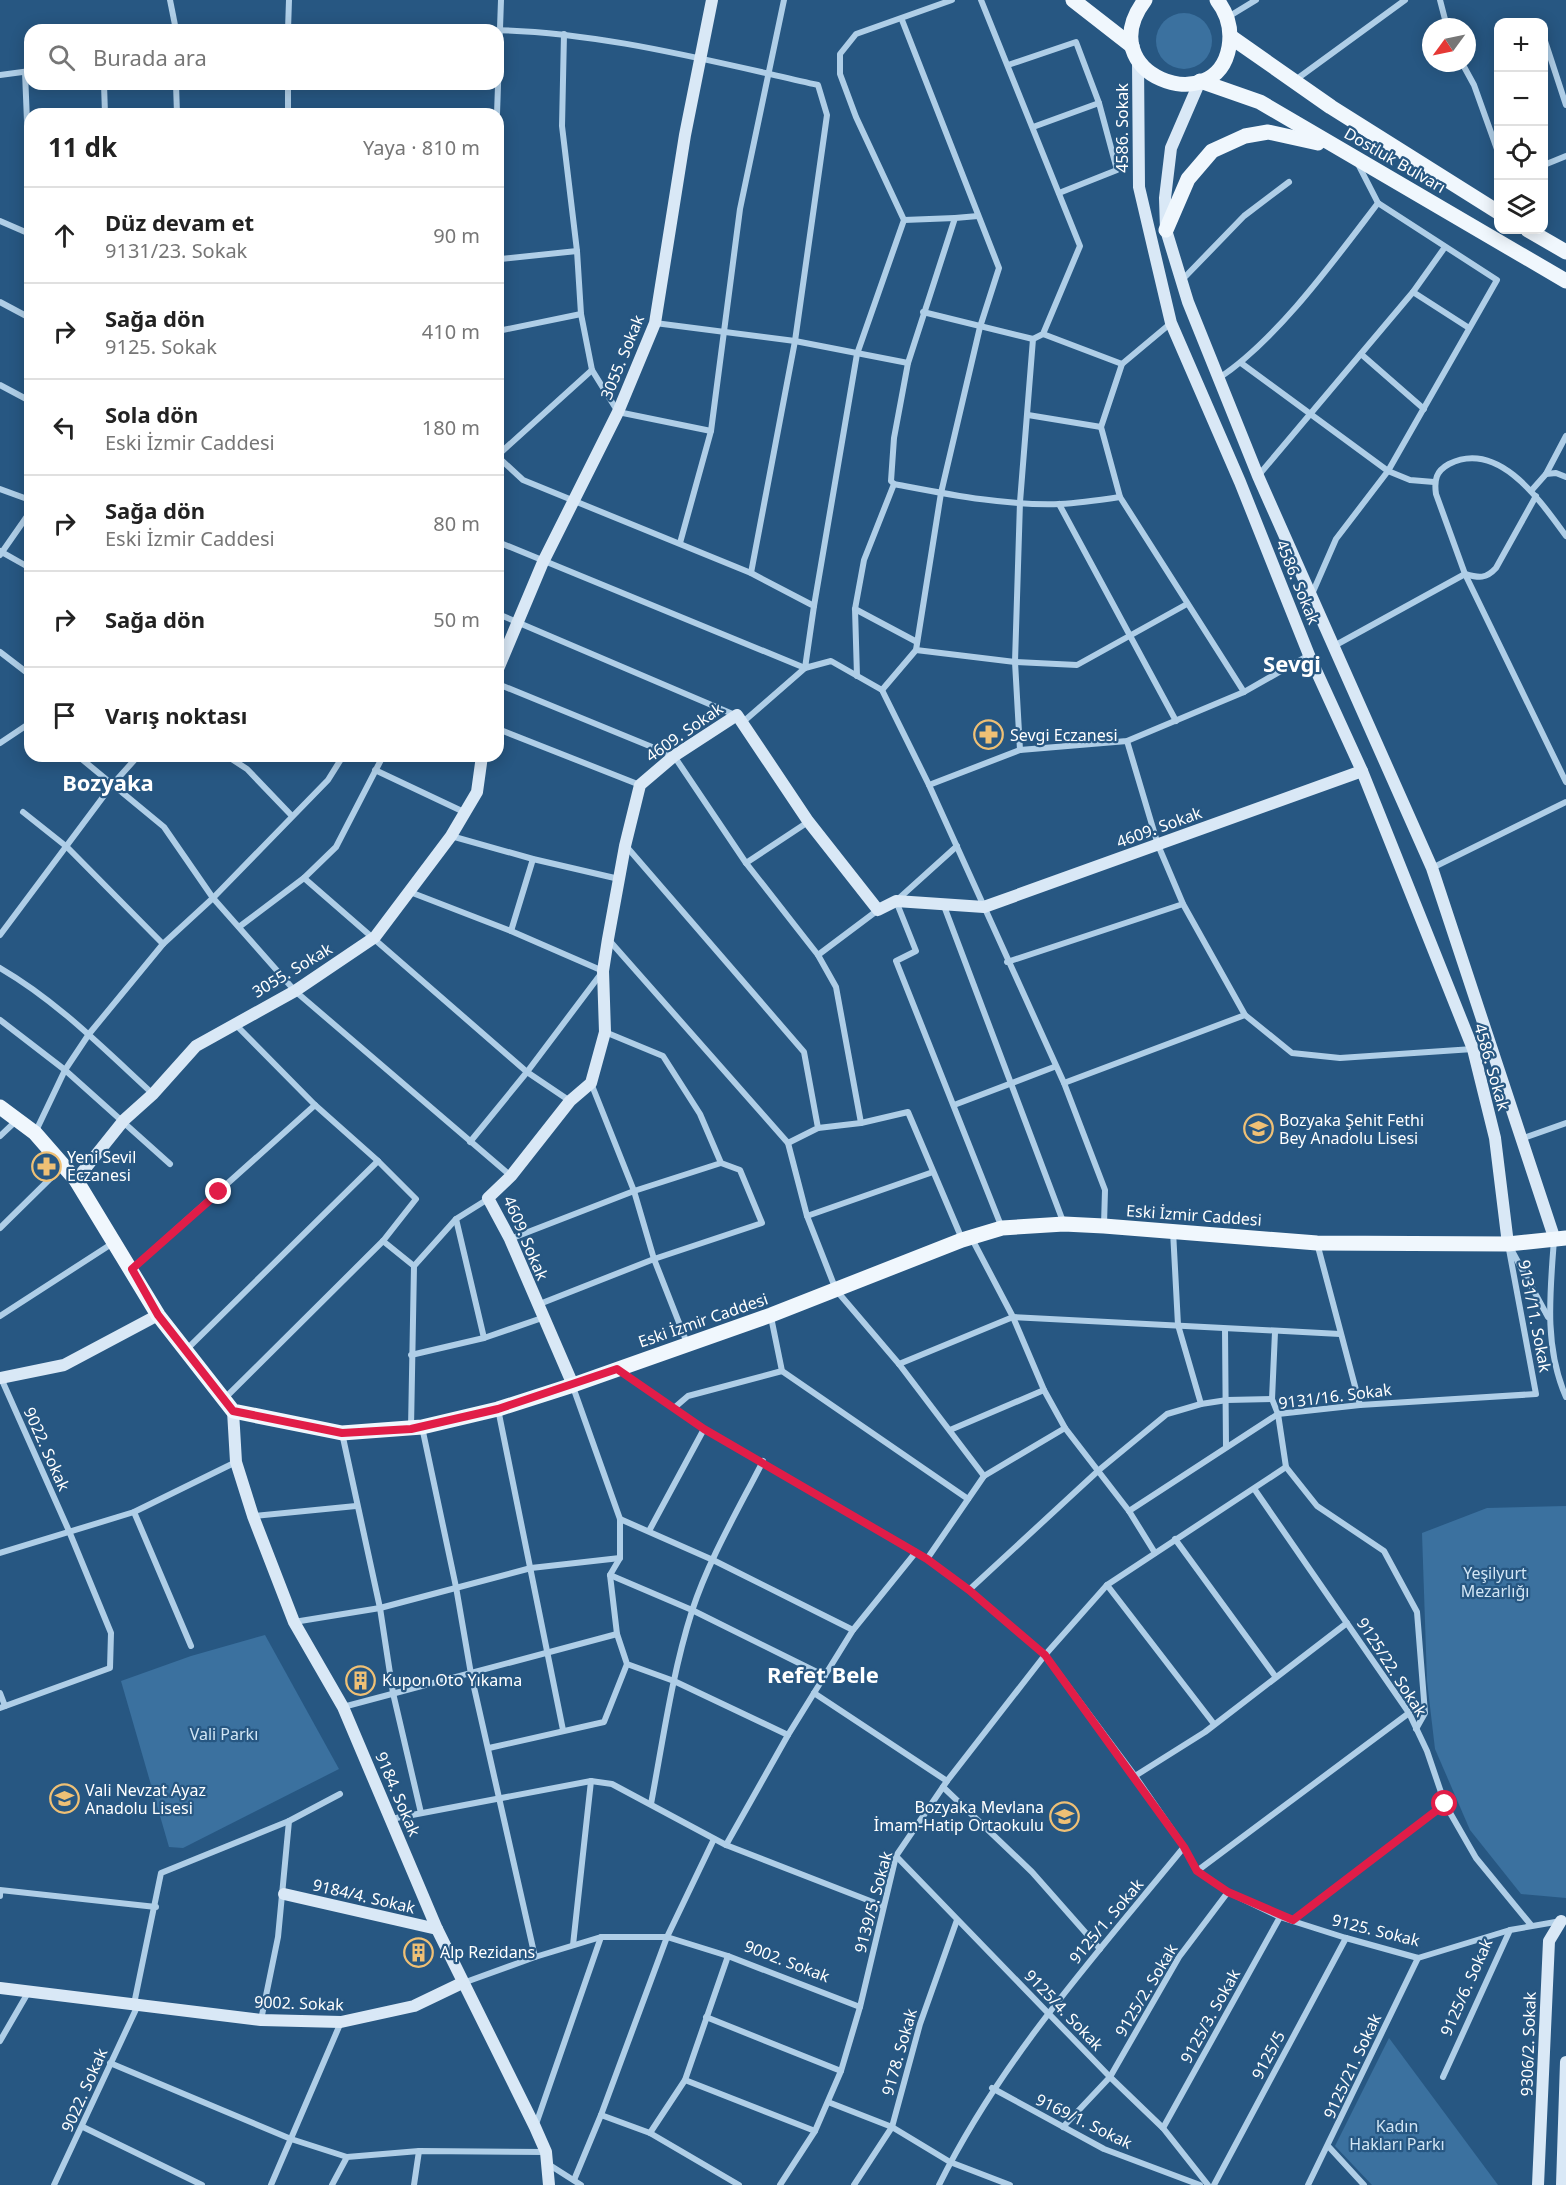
<!DOCTYPE html>
<html lang="tr">
<head>
<meta charset="utf-8">
<style>
  body { margin:0; font-family:"Noto Sans",sans-serif; background:#f2f2f2; color:#222 }
  .controls { position:absolute; right:18px; top:18px; display:grid; overflow:hidden; border-radius:12px; box-shadow:0 3px 15px #0003 }
  .controls button { width:54px; height:54px; display:grid; place-items:center; padding:0; border:0; border-bottom:2px solid #e0e0e0; background:#fff; color:#222; font:30px sans-serif }
  .compass { position:absolute; left:1422px; top:18px; width:54px; height:54px; border-radius:50%; background:#fff; box-shadow:0 3px 15px #0003; rotate:237deg }
  .stop { position:absolute; width:18px; height:18px; margin:-14px; border:4px solid #e11d48; border-radius:50%; background:#fff }
  .stop.end { background:#e11d48; border-color:#fff; box-shadow:0 2px 6px #0008 }
  .list { margin:0; padding:0; list-style:none }
  h2 { display:flex; justify-content:space-between; align-items:center; height:78px; margin:0; padding:0 24px; font-size:26px }
  h2 small { font-size:20px; font-weight:400; color:#767676 }
  .list li { display:grid; grid-template-columns:39px 1fr auto; gap:18px; align-items:center; box-sizing:border-box; height:96px; padding:0 24px; border-top:2px solid #e0e0e0 }
  .list b { display:block; font-size:22px; white-space:nowrap }
  .list p { margin:0; font-size:20px; white-space:nowrap; color:#767676 }
  .list em { font-size:20px; font-style:normal; color:#767676 }
  .icon { flex:none; width:33px; height:33px; fill:none; stroke:currentColor; stroke-width:2; stroke-linecap:round; stroke-linejoin:round }
  .map { position:relative; flex:none; width:1566px; height:2185px; overflow:hidden }
  .search { position:absolute; background:#fff; box-shadow:0 3px 15px #0003; left:24px; top:24px; width:480px; height:66px; display:flex; align-items:center; gap:15px; box-sizing:border-box; padding:0 21px; border-radius:18px; color:#767676; font-size:22px }
  .panel { position:absolute; background:#fff; box-shadow:0 3px 15px #0003; left:24px; top:108px; width:480px; height:654px; border-radius:18px }
  .map>svg:first-child { display:block }
  .green { fill:#3b719f }
  .lines { fill:none; stroke-linecap:round; stroke-linejoin:round }
  .street { stroke:#afcee7; stroke-width:6 }
  .secondary { stroke:#d9e8f6; stroke-width:12 }
  .primary { stroke:#f0f7fd; stroke-width:15 }
  .route { stroke:#e11d48; stroke-width:8 }
  .labels { text-anchor:middle; stroke-width:4.5; stroke-linejoin:round; paint-order:stroke }
  .street-label { font-size:16px; fill:#fff; stroke:#275782 }
  .poi-label { font-size:16px; fill:#fff; stroke:#275782; text-anchor:start }
  .park-label { font-size:16px; fill:#d2e6f5; stroke:#275782 }
  .district-label { font-size:22px; font-weight:bold; fill:#fff; stroke:#275782 }
</style>
</head>
<body>
<div class="map">
<svg width="1566" height="2185" viewBox="0 0 1566 2185">
  <rect width="100%" height="100%" fill="#275782"/>
  <g class="green">
    <circle cx="1184" cy="41" r="28"/>
    <path d="M1566 1506V1898L1521 1894 1470 1830 1435 1749 1427 1681 1422 1533 1487 1508Z"/>
    <path d="M265 1635 339 1769 183 1848 169 1847 121 1681 191 1656Z"/>
    <path d="M1389 2038 1498 2185H1372L1335 2146Z"/>
  </g>
  <g class="lines">
    <g class="street">
      <path d="M170 0 176 30"/>
      <path d="M981 0 1080 246 1043 334 1033 339 1020 502 1015 662 1020 750"/>
      <path d="M1440 0 1447 27"/>
      <path d="M1228 17 1256 0"/>
      <path d="M288 30 289 0"/>
      <path d="M476 30C585 28 711 61 818 85L827 115 795 341 751 573"/>
      <path d="M564 34 562 126 577 251 581 314 592 370 618 412 711 431"/>
      <path d="M1544 38 1566 105"/>
      <path d="M1462 63 1474 85 1498 152"/>
      <path d="M1008 65 1076 42 1099 103 1117 170 1059 193"/>
      <path d="M25 72 30 195"/>
      <path d="M0 75 30 71"/>
      <path d="M1294 81 1405 0"/>
      <path d="M104 84 105 114"/>
      <path d="M176 84 177 114"/>
      <path d="M288 84V114"/>
      <path d="M497 114 501 0"/>
      <path d="M1033 127 1099 103"/>
      <path d="M1544 165 1566 156"/>
      <path d="M498 218 501 259 577 251"/>
      <path d="M904 220 955 218"/>
      <path d="M0 221 30 234"/>
      <path d="M1182 280 1244 216 1289 182"/>
      <path d="M1413 292 1469 328"/>
      <path d="M0 302 30 318"/>
      <path d="M923 312 1033 339"/>
      <path d="M655 323 795 341 908 363"/>
      <path d="M1171 323 1122 364 1101 427 1120 497 1244 692"/>
      <path d="M498 331 581 314"/>
      <path d="M1043 334 1122 364"/>
      <path d="M1361 354 1424 409"/>
      <path d="M1241 363 1388 471 1410 480 1434 482"/>
      <path d="M1219 378C1277 340 1336 258 1378 203"/>
      <path d="M0 385 30 401"/>
      <path d="M1028 415 1101 427"/>
      <path d="M498 455 592 370"/>
      <path d="M498 457 523 480 751 573 814 606 805 668 831 661 882 690 929 785 1064 1083 1105 1190 1104 1225"/>
      <path d="M1546 474 1566 436"/>
      <path d="M1258 476 1413 292 1445 247"/>
      <path d="M894 484C947 494 1005 506 1060 504 1080 503 1100 500 1120 497"/>
      <path d="M0 489 30 500"/>
      <path d="M1531 491 1546 474 1556 473 1566 477"/>
      <path d="M1059 504 1176 721"/>
      <path d="M1566 536C1541 502 1499 439 1449 464 1436 471 1434 480 1436 494L1465 574 1566 782"/>
      <path d="M498 542 805 668 743 722"/>
      <path d="M680 543 711 431 740 209 784 0"/>
      <path d="M0 551 30 568"/>
      <path d="M0 555 30 512"/>
      <path d="M1312 594 1336 539 1388 471 1497 280 1378 203 1358 164"/>
      <path d="M814 606 857 354 904 220 856 117 840 74V54L856 34 952 0"/>
      <path d="M855 609 917 642"/>
      <path d="M498 614 735 715"/>
      <path d="M1334 646 1465 574C1479 578 1486 579 1496 568L1536 496"/>
      <path d="M916 650 1015 662 1077 665 1187 604"/>
      <path d="M0 652 30 675"/>
      <path d="M857 676 855 609 864 560 894 484 891 481 894 438 908 363 955 218 978 216"/>
      <path d="M498 684 674 756 746 863 818 955 836 987 861 1123"/>
      <path d="M882 690 916 650 941 493 980 327 999 268 902 20"/>
      <path d="M498 729 640 785"/>
      <path d="M1127 741 1158 845 1183 904 1245 1015 1292 1053 1340 1058 1473 1049"/>
      <path d="M0 743 30 723"/>
      <path d="M78 756 164 827 213 898 295 991 511 1176"/>
      <path d="M227 756 247 769 292 816"/>
      <path d="M375 770 464 812"/>
      <path d="M929 785 1020 750 1127 741 1244 692 1309 655"/>
      <path d="M23 812 67 847 163 944"/>
      <path d="M451 836 533 859 619 879"/>
      <path d="M626 846 804 1052 818 1128 788 1143"/>
      <path d="M957 846 896 901 916 951 896 961 1002 1228"/>
      <path d="M746 863 808 822"/>
      <path d="M1432 868 1566 802"/>
      <path d="M304 878 527 1072 570 1101"/>
      <path d="M410 892 511 931 603 971 527 1072 470 1142"/>
      <path d="M944 906 1064 1224"/>
      <path d="M239 927 304 878 336 847 383 756"/>
      <path d="M511 931 533 859"/>
      <path d="M0 935 112 785 138 756"/>
      <path d="M608 939 788 1143 807 1216 836 1290 899 1364 984 1476"/>
      <path d="M818 955 878 910"/>
      <path d="M1007 962 1183 904"/>
      <path d="M0 968C57 1001 104 1049 153 1094"/>
      <path d="M0 1020 65 1070 170 1164"/>
      <path d="M235 1024 315 1105 378 1161"/>
      <path d="M591 1083 634 1191 654 1259 687 1343"/>
      <path d="M1064 1083 1245 1015"/>
      <path d="M954 1105 1054 1067"/>
      <path d="M818 1128 861 1123 908 1112 962 1239"/>
      <path d="M35 1133 65 1070 89 1034 163 944 213 898 328 780 343 756"/>
      <path d="M0 1136 17 1120"/>
      <path d="M1521 1139 1566 1123"/>
      <path d="M807 1216 933 1172"/>
      <path d="M456 1219 484 1338"/>
      <path d="M0 1228 64 1165"/>
      <path d="M1173 1231 1178 1325 1201 1404"/>
      <path d="M971 1237 1013 1317 1044 1390 1065 1428 1129 1511 1155 1553"/>
      <path d="M510 1239 634 1191 721 1163"/>
      <path d="M1554 1240C1550 1293 1544 1347 1566 1397"/>
      <path d="M383 1241 414 1266 411 1428"/>
      <path d="M1317 1243 1360 1405"/>
      <path d="M1511 1249 1548 1317"/>
      <path d="M414 1266 456 1219 488 1199"/>
      <path d="M132 1269 315 1105"/>
      <path d="M537 1305 654 1259 762 1223 740 1170 721 1163 700 1114 663 1056 605 1032"/>
      <path d="M0 1316 113 1243"/>
      <path d="M771 1317 782 1371 968 1499"/>
      <path d="M1225 1329 1226 1447"/>
      <path d="M1275 1332 1272 1399 1278 1414 1286 1467 1317 1506 1384 1551 1417 1612 1425 1713 1416 1729"/>
      <path d="M185 1351 378 1161 416 1199 383 1241 224 1399"/>
      <path d="M411 1355 484 1338 542 1318"/>
      <path d="M899 1364 1013 1317 1340 1334"/>
      <path d="M620 1371 704 1429 927 1559 969 1590 1045 1655 1135 1776 1184 1847 1197 1871 1228 1892 1280 1917 1346 1938 1418 1958 1510 1930"/>
      <path d="M573 1387 620 1519V1558L610 1575 617 1634 627 1664 674 1681 788 1735 726 1845"/>
      <path d="M674 1408 688 1396 782 1371"/>
      <path d="M498 1409 563 1730"/>
      <path d="M422 1427 456 1587 471 1674 535 1957"/>
      <path d="M950 1430 1044 1390"/>
      <path d="M342 1433 380 1608 393 1693 421 1813"/>
      <path d="M1255 1490 1409 1713 1427 1751 1445 1804 1476 1858 1531 1925"/>
      <path d="M1129 1511 1278 1414 1360 1405 1536 1394 1508 1244"/>
      <path d="M134 1512 191 1646"/>
      <path d="M253 1516 356 1506"/>
      <path d="M620 1519 713 1560 853 1630"/>
      <path d="M649 1531 704 1429"/>
      <path d="M1175 1539 1275 1676"/>
      <path d="M0 1553 134 1512 236 1462"/>
      <path d="M927 1559 984 1476 1065 1428"/>
      <path d="M610 1575 692 1610 825 1676"/>
      <path d="M1107 1585 1214 1724"/>
      <path d="M969 1590 1099 1470 1167 1414 1201 1404 1227 1400 1272 1399"/>
      <path d="M294 1622 380 1608 531 1568 620 1558"/>
      <path d="M0 1693 5 1706"/>
      <path d="M814 1693 947 1781"/>
      <path d="M343 1707 617 1634"/>
      <path d="M0 1708 110 1668 111 1633 69 1531 1 1378"/>
      <path d="M788 1735 853 1630 916 1552"/>
      <path d="M489 1748 604 1722 627 1664"/>
      <path d="M1135 1776 1205 1732 1347 1623"/>
      <path d="M943 1787 1032 1872 1100 1949"/>
      <path d="M651 1804C663 1740 672 1674 692 1611 709 1559 738 1510 763 1461"/>
      <path d="M391 1819 591 1781 612 1784 726 1845 883 1906"/>
      <path d="M896 1856 1110 2077 1163 2128 1208 2185"/>
      <path d="M1197 1871 1409 1713"/>
      <path d="M0 1896V1890L156 1907"/>
      <path d="M1293 1920 1445 1804"/>
      <path d="M573 1945 591 1781"/>
      <path d="M463 1983 535 1957 601 1937H667L728 1956 860 2007"/>
      <path d="M134 2004 161 1873 289 1821 340 1794"/>
      <path d="M706 2017 841 2071"/>
      <path d="M261 2020 278 1937 289 1821"/>
      <path d="M0 2041 29 1991"/>
      <path d="M110 2063 291 2139 347 2157"/>
      <path d="M1443 2077 1510 1930 1561 1921"/>
      <path d="M685 2080 815 2131"/>
      <path d="M992 2088 1104 2149 1200 2185"/>
      <path d="M828 2102 892 2127 950 2162 1010 2185"/>
      <path d="M601 2115 650 2133 739 2185"/>
      <path d="M83 2127 202 2185"/>
      <path d="M535 2127 601 1937"/>
      <path d="M1063 2127 1110 2077 1179 1957 1228 1892"/>
      <path d="M1163 2128 1280 1917"/>
      <path d="M650 2133 685 2080 728 1956"/>
      <path d="M1329 2147 1364 2185"/>
      <path d="M548 2164 581 2185"/>
      <path d="M574 2180 601 2115 667 1937 714 1839"/>
      <path d="M54 2185 138 2005"/>
      <path d="M271 2185 341 2022"/>
      <path d="M332 2185 347 2157 419 2151 546 2152"/>
      <path d="M414 2185 419 2151"/>
      <path d="M780 2185 815 2131 841 2071 860 2007 896 1856 947 1781 1045 1655 1107 1585 1286 1467"/>
      <path d="M854 2185 892 2127 920 2024 957 1920"/>
      <path d="M939 2185C1002 2058 1095 1956 1184 1847"/>
      <path d="M1214 2185 1346 1938"/>
      <path d="M1308 2185 1418 1958"/>
    </g>
    <g class="secondary">
      <path d="M1138 61 1139 187 1171 323 1240 482 1309 655 1362 771 1473 1049 1495 1138 1508 1244"/>
      <path d="M1200 81 1171 148 1165 198 1166 230 1188 302 1258 476 1432 868 1554 1237"/>
      <path d="M498 669 543 562 618 412 655 323 685 135 712 0"/>
      <path d="M76 1180 124 1120 153 1094 196 1046 295 991 375 937 451 836 477 792 482 756"/>
      <path d="M0 1378 64 1365 158 1315"/>
      <path d="M573 1385 510 1239 488 1198 511 1176 570 1101 591 1083 605 1032 603 971 608 939 625 846 640 785 674 756 737 715 808 821 878 910 896 901 984 907 1362 771"/>
      <path d="M233 1411 236 1462 253 1516 294 1622 343 1707 437 1929 535 2127 546 2152 549 2185"/>
      <path d="M284 1894 437 1929"/>
      <path d="M0 1988 261 2020 341 2022 414 2006 462 1983"/>
      <path d="M1538 2185 1549 1941 1561 1921"/>
      <path d="M1562 2185 1566 2062"/>
    </g>
    <g class="primary">
      <path d="M1073 0 1132 46"/>
      <path d="M1145 0C1089 74 1216 121 1229 47 1232 29 1228 14 1217 0"/>
      <path d="M1231 37 1331 107 1498 212"/>
      <path d="M1200 81 1260 102 1566 281"/>
      <path d="M1166 230 1188 179 1212 151 1245 136 1268 132 1318 143"/>
      <path d="M1528 230 1566 252"/>
      <path d="M0 1107 35 1133 76 1180 158 1315 233 1411 342 1433 422 1427 498 1409 573 1385 771 1315 962 1240 1002 1228 1064 1224 1104 1226 1317 1243 1508 1244 1566 1238"/>
    </g>
  </g>
  <g class="lines">
    <path class="route" d="M219 1192 132 1269 158 1315 233 1411 342 1433 411 1429 498 1409 617 1369 704 1429 927 1559 969 1590 1045 1655 1184 1847 1197 1871 1228 1892 1293 1920 1445 1804"/>
  </g>
  <defs>
    <symbol id="pharmacy-ring" viewBox="-11 -11 22 22"><circle r="9.5" fill="#275782" stroke="#efc075" stroke-width="1.5"/><path d="M-2-6h4v4h4v4h-4v4h-4v-4h-4v-4h4Z" fill="#efc075"/></symbol>
    <symbol id="school-ring" viewBox="-11 -11 22 22"><circle r="9.5" fill="#275782" stroke="#efc075" stroke-width="1.5"/><path d="M0-5L7-2L0 1L-7-2ZM-4 1L0 2.5L4 1V4Q0 6-4 4Z" fill="#efc075"/></symbol>
    <symbol id="building-ring" viewBox="-11 -11 22 22"><circle r="9.5" fill="#275782" stroke="#efc075" stroke-width="1.5"/><path d="M-4-6H4V6H1V3H-1V6H-4ZM-2.5-4.3h1.7v1.8h-1.7ZM.8-4.3h1.7v1.8H.8ZM-2.5-1h1.7V.8h-1.7ZM.8-1h1.7V.8H.8Z" fill="#efc075"/></symbol>
  </defs>
  <g fill-rule="evenodd">
    <use href="#pharmacy-ring" x="972" y="718" width="33" height="33"/>
    <use href="#school-ring" x="1242" y="1112" width="33" height="33"/>
    <use href="#pharmacy-ring" x="30" y="1150" width="33" height="33"/>
    <use href="#building-ring" x="344" y="1664" width="33" height="33"/>
    <use href="#school-ring" x="48" y="1782" width="33" height="33"/>
    <use href="#school-ring" x="1048" y="1800" width="33" height="33"/>
    <use href="#building-ring" x="402" y="1936" width="33" height="33"/>
  </g>
  <g class="labels">
    <g class="street-label">
      <text transform="translate(1122 128) rotate(-90)" y="6">4586. Sokak</text>
      <text transform="translate(1395 160) rotate(30)" y="6">Dostluk Bulvarı</text>
      <text transform="translate(622 357) rotate(-68)" y="6">3055. Sokak</text>
      <text transform="translate(1298 582) rotate(68)" y="6">4586. Sokak</text>
      <text transform="translate(684 732) rotate(-35)" y="6">4609. Sokak</text>
      <text transform="translate(1159 827) rotate(-20)" y="6">4609. Sokak</text>
      <text transform="translate(292 970) rotate(-31)" y="6">3055. Sokak</text>
      <text transform="translate(1492 1067) rotate(74)" y="6">4586. Sokak</text>
      <text transform="translate(1194 1215) rotate(4)" y="6">Eski İzmir Caddesi</text>
      <text transform="translate(526 1238) rotate(67)" y="6">4609. Sokak</text>
      <text transform="translate(1535 1316) rotate(79)" y="6">9131/11. Sokak</text>
      <text transform="translate(703 1320) rotate(-19)" y="6">Eski İzmir Caddesi</text>
      <text transform="translate(1335 1396) rotate(-7)" y="6">9131/16. Sokak</text>
      <text transform="translate(47 1449) rotate(66)" y="6">9022. Sokak</text>
      <text transform="translate(1392 1667) rotate(57)" y="6">9125/22. Sokak</text>
      <text transform="translate(398 1794) rotate(67)" y="6">9184. Sokak</text>
      <text transform="translate(364 1896) rotate(13)" y="6">9184/4. Sokak</text>
      <text transform="translate(873 1902) rotate(-75)" y="6">9139/5. Sokak</text>
      <text transform="translate(1106 1921) rotate(-50)" y="6">9125/1. Sokak</text>
      <text transform="translate(1376 1930) rotate(14)" y="6">9125. Sokak</text>
      <text transform="translate(787 1961) rotate(21)" y="6">9002. Sokak</text>
      <text transform="translate(1466 1987) rotate(-66)" y="6">9125/6. Sokak</text>
      <text transform="translate(1146 1990) rotate(-59)" y="6">9125/2. Sokak</text>
      <text transform="translate(299 2003) rotate(2)" y="6">9002. Sokak</text>
      <text transform="translate(1064 2010) rotate(46)" y="6">9125/4. Sokak</text>
      <text transform="translate(1210 2016) rotate(-61)" y="6">9125/3. Sokak</text>
      <text transform="translate(1528 2044) rotate(-88)" y="6">9306/2. Sokak</text>
      <text transform="translate(899 2052) rotate(-74)" y="6">9178. Sokak</text>
      <text transform="translate(1268 2055) rotate(-62)" y="6">9125/5</text>
      <text transform="translate(1352 2066) rotate(-65)" y="6">9125/21. Sokak</text>
      <text transform="translate(84 2090) rotate(-66)" y="6">9022. Sokak</text>
      <text transform="translate(1084 2121) rotate(26)" y="6">9169/1. Sokak</text>
    </g>
    <g class="poi-label">
      <text x="1010" y="741">Sevgi Eczanesi</text>
      <text x="1279" y="1126">Bozyaka Şehit Fethi<tspan x="1279" dy="18">Bey Anadolu Lisesi</tspan></text>
      <text x="67" y="1163">Yeni Sevil<tspan x="67" dy="18">Eczanesi</tspan></text>
      <text x="382" y="1686">Kupon Oto Yıkama</text>
      <text x="85" y="1796">Vali Nevzat Ayaz<tspan x="85" dy="18">Anadolu Lisesi</tspan></text>
      <text x="1044" y="1813" text-anchor="end">Bozyaka Mevlana<tspan x="1044" dy="18">İmam-Hatip Ortaokulu</tspan></text>
      <text x="440" y="1958">Alp Rezidans</text>
    </g>
    <g class="park-label">
      <text x="1495" y="1579">Yeşilyurt<tspan x="1495" dy="18">Mezarlığı</tspan></text>
      <text x="224" y="1740">Vali Parkı</text>
      <text x="1397" y="2132">Kadın<tspan x="1397" dy="18">Hakları Parkı</tspan></text>
    </g>
    <g class="district-label">
      <text x="1292" y="672">Sevgi</text>
      <text x="108" y="791">Bozyaka</text>
      <text x="823" y="1683">Refet Bele</text>
    </g>
  </g>
</svg>
<div class="controls">
<button>+</button>
<button>−</button>
<button><svg class="icon" aria-label="locate" viewBox="0 0 24 24"><circle cx="12" cy="12" r="6"/><path d="M12 2v4M12 18v4M2 12h4M18 12h4"/></svg></button>
<button><svg class="icon" aria-label="layers" viewBox="0 0 24 24"><path d="M12 4l9 5-9 5-9-5zM3 14l9 5 9-5"/></svg></button>
</div>
<svg class="compass" viewBox="-18 -18 36 36"><path d="M0-13l5 13h-10z" fill="#e53935"/><path d="M0 13l5-13h-10z" fill="#767676"/></svg>
<div class="stop" style="left:1445px;top:1804px"></div>
<div class="stop end" style="left:219px;top:1192px"></div>
<div class="search"><svg class="icon" aria-label="search" viewBox="0 0 24 24"><circle cx="10" cy="10" r="6"/><path d="M15 15l6 6"/></svg>Burada ara</div>
<section class="panel">
<h2>11 dk<small>Yaya · 810 m</small></h2>
<ul class="list">
<li><svg class="icon" aria-label="ahead" viewBox="0 0 24 24"><path d="M12 20V5M6 11l6-6 6 6"/></svg><div><b>Düz devam et</b><p>9131/23. Sokak</p></div><em>90 m</em></li>
<li><svg class="icon" aria-label="right" viewBox="0 0 24 24"><path d="M7 20v-9h11M14 6l5 5-5 5"/></svg><div><b>Sağa dön</b><p>9125. Sokak</p></div><em>410 m</em></li>
<li><svg class="icon" aria-label="left" viewBox="0 0 24 24"><path d="M17 20v-9H6M10 6l-5 5 5 5"/></svg><div><b>Sola dön</b><p>Eski İzmir Caddesi</p></div><em>180 m</em></li>
<li><svg class="icon" aria-label="right" viewBox="0 0 24 24"><path d="M7 20v-9h11M14 6l5 5-5 5"/></svg><div><b>Sağa dön</b><p>Eski İzmir Caddesi</p></div><em>80 m</em></li>
<li><svg class="icon" aria-label="right" viewBox="0 0 24 24"><path d="M7 20v-9h11M14 6l5 5-5 5"/></svg><div><b>Sağa dön</b></div><em>50 m</em></li>
<li><svg class="icon" aria-label="arrive" viewBox="0 0 24 24"><path d="M6 21V4h12l-3 4 3 4H6"/></svg><div><b>Varış noktası</b></div></li>
</ul>
</section>
</div>
</body>
</html>
